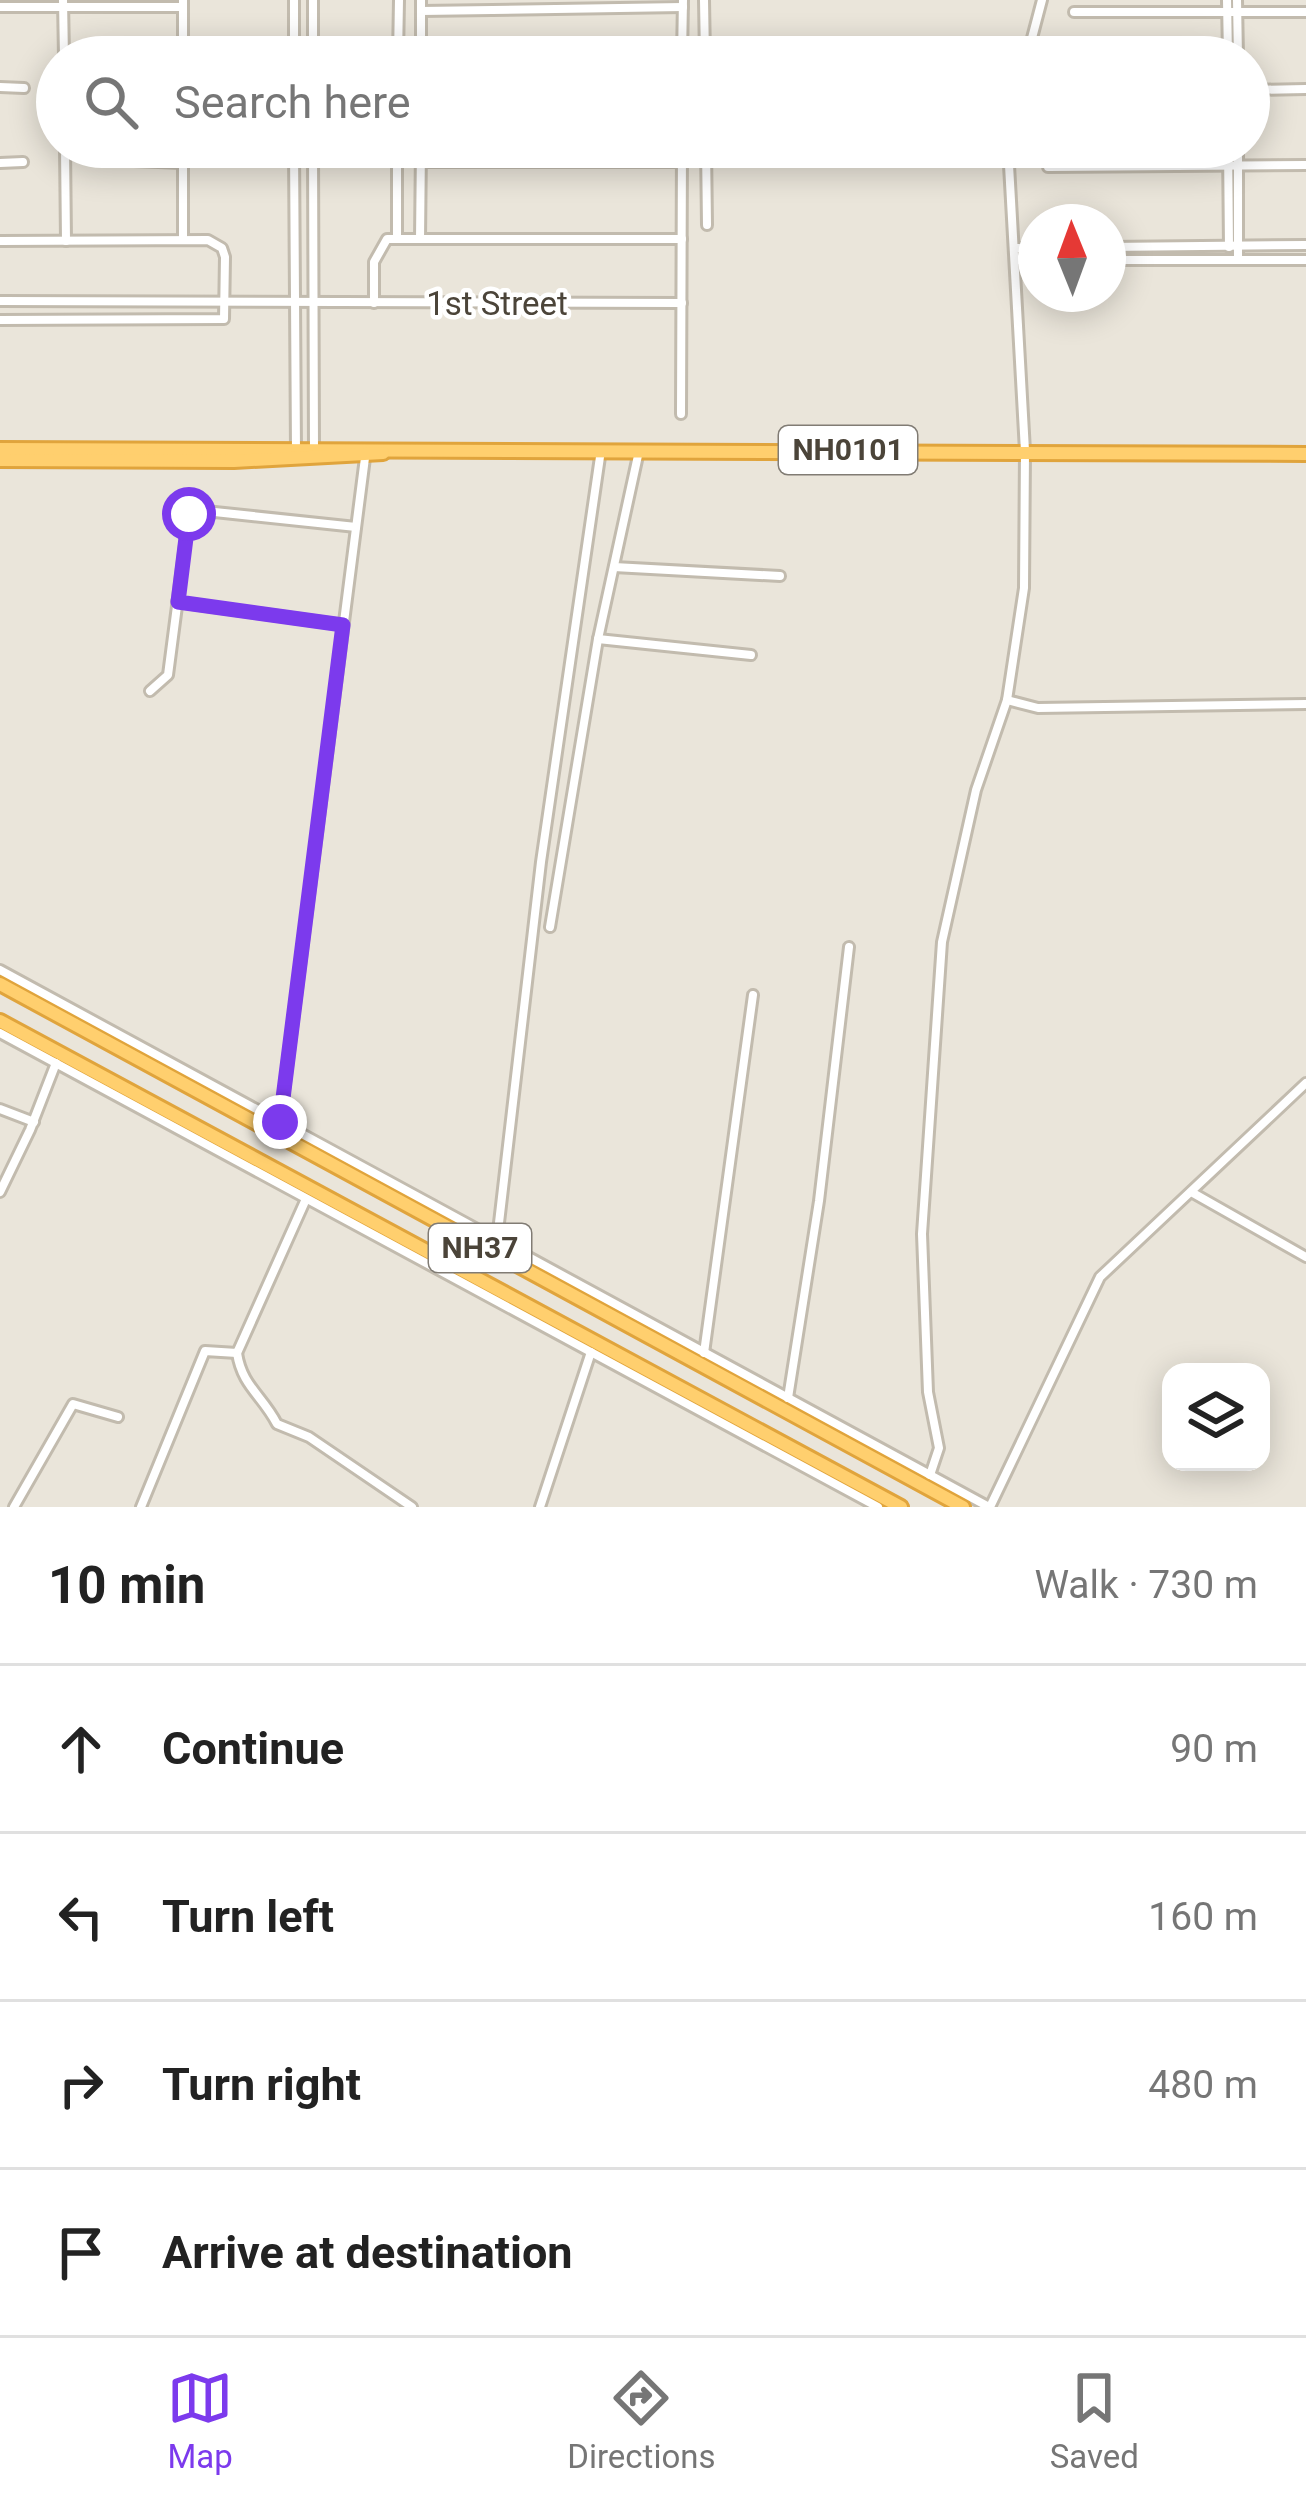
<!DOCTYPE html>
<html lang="en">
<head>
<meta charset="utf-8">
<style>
  body { margin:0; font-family:Roboto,sans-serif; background:#f6f6f6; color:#222 }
  .controls { position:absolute; right:36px; bottom:36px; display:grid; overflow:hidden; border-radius:24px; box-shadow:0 6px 30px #0003 }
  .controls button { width:108px; height:108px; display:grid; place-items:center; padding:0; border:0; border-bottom:3px solid #e0e0e0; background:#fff; color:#222; font:60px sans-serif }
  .compass { position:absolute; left:1018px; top:204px; width:108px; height:108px; border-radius:50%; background:#fff; box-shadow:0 6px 30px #0003; rotate:359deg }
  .stop { position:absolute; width:36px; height:36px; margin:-27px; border:9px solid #7c3aed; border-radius:50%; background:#fff }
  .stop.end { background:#7c3aed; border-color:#fff; box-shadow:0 3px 12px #0008 }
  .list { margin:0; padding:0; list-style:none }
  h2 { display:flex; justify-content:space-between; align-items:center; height:156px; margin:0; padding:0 48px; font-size:51px }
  h2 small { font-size:39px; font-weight:400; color:#767676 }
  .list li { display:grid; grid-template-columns:78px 1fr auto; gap:36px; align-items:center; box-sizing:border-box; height:168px; padding:0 48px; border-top:3px solid #e0e0e0 }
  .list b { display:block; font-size:45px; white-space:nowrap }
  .list em { font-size:39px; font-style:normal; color:#767676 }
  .icon { flex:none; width:66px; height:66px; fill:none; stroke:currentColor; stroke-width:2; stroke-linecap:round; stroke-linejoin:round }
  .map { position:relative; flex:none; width:1306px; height:1507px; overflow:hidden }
  .search { position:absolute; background:#fff; box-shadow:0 6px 30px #0003; left:36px; right:36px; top:36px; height:132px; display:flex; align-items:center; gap:30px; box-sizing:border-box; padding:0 42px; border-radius:66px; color:#767676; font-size:45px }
  .sheet { height:828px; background:#fff }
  nav { display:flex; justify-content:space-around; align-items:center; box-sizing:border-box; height:168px; border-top:3px solid #e0e0e0; background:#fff; font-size:33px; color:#767676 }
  nav a { display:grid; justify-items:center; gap:6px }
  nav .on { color:#7c3aed }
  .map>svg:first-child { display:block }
  .residential { fill:#eae5da; fill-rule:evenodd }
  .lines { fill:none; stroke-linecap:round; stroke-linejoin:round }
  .minor-casing { stroke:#c2bbae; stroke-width:14 }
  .highway-casing { stroke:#e0a43c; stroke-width:18 }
  .minor { stroke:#fff; stroke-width:8 }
  .highway { stroke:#ffcf6e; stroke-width:12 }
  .route { stroke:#7c3aed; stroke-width:15 }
  .labels { text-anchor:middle; stroke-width:9; stroke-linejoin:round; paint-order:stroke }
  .shield { fill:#fff; stroke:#817c74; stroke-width:3 }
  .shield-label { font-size:30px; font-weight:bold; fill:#4b4439 }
  .street-label { font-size:33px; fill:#4b4439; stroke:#fff }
</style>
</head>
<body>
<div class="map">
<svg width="1306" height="1507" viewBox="0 0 1306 1507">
  <rect width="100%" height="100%" fill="#f6f3ec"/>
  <path class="residential" d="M0 0H1306V1507H0ZM57 57H1249V147H57ZM1036 222H1108V294H1036ZM1171 1372H1261V1462H1171Z"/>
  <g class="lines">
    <defs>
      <g id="minor">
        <path d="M63 0 64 57"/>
        <path d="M183 0V57"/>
        <path d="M294 0V57"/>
        <path d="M704 0 705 57"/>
        <path d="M1227 0 1228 57"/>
        <path d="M1237 0 1238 57"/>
        <path d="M0 7H183"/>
        <path d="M421 11 683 7"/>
        <path d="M1074 12H1306"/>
        <path d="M313 57V0"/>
        <path d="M398 57 399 0"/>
        <path d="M421 57V0"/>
        <path d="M682 57 683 0"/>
        <path d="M1027 57 1042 0"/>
        <path d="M0 87 24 88"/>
        <path d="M1249 90 1306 89"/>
        <path d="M65 147 66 241"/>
        <path d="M183 147V240"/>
        <path d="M294 147 296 451"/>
        <path d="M313 147 314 451"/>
        <path d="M706 147 707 225"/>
        <path d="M1228 147 1229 247"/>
        <path d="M1238 147V260"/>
        <path d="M109 160 183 163"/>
        <path d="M421 162H682"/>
        <path d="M0 163 23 162"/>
        <path d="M1048 167 1306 165"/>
        <path d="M397 239V147"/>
        <path d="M420 239 421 147"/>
        <path d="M0 241 208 240 222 248 225 257 224 319 0 320"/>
        <path d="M1108 247 1306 245"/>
        <path d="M1016 248H1036"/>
        <path d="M1017 260H1036"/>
        <path d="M1108 260H1306"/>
        <path d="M0 301 682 303"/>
        <path d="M374 303V262L387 239H682"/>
        <path d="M681 414 682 147"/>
        <path d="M614 567 780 576"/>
        <path d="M177 602 343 625"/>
        <path d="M598 639 751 655"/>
        <path d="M150 691 168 675 189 514 196 510 356 527"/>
        <path d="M1007 700 1038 708 1306 704"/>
        <path d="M550 927 598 639 639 451"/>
        <path d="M0 970 989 1507"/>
        <path d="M0 1033 878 1507"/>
        <path d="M0 1109 34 1122"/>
        <path d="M280 1122 366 450"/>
        <path d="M0 1192 30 1130 56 1063"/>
        <path d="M1193 1193 1306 1257"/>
        <path d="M497 1240 541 862 601 450"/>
        <path d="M237 1353C242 1386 262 1395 277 1424L309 1437 412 1507"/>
        <path d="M704 1353 753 995"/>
        <path d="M788 1398 819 1201 849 947"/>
        <path d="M930 1475 939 1448 928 1392 922 1234 942 942 976 790 1007 700 1024 588 1025 451 1008 147"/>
        <path d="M14 1507 73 1404 118 1417"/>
        <path d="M141 1507 205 1351 237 1353 306 1199"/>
        <path d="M540 1507 591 1352"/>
        <path d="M990 1507 1100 1277 1306 1083"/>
      </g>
      <g id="highway">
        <path d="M0 449 1306 454"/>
        <path d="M0 460 234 461 383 453"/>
        <path d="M0 984 963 1507"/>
        <path d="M0 1021 901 1507"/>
      </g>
    </defs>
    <use href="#minor" class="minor-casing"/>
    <use href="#highway" class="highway-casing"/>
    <use href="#minor" class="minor"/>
    <use href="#highway" class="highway"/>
  </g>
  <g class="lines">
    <path class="route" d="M189 514 178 602 343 625 280 1122"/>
  </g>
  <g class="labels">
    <g class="shield">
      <rect x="779" y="426" width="138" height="48" rx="9"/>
      <rect x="429" y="1224" width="102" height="48" rx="9"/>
    </g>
    <g class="shield-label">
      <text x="848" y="460">NH0101</text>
      <text x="480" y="1258">NH37</text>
    </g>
    <g class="street-label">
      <text x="497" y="315">1st Street</text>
    </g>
  </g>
</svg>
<div class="controls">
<button><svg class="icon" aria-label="layers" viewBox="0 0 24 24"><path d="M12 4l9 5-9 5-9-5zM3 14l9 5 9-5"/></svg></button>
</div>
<svg class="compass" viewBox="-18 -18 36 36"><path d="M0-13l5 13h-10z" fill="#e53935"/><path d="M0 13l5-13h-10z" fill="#767676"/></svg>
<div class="stop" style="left:189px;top:514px"></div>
<div class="stop end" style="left:280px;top:1122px"></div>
<div class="search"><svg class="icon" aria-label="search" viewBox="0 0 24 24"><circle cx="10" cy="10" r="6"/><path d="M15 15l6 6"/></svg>Search here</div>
</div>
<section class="sheet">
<h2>10 min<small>Walk · 730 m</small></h2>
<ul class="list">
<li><svg class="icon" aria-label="ahead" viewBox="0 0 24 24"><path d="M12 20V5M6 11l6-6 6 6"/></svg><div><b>Continue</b></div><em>90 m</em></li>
<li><svg class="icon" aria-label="left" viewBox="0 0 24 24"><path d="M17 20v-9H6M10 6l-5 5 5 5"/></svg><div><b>Turn left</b></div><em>160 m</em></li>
<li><svg class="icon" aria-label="right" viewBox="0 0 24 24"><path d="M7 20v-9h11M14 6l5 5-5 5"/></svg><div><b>Turn right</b></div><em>480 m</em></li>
<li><svg class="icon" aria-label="arrive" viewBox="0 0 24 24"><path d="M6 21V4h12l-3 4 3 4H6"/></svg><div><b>Arrive at destination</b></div></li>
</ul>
</section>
<nav>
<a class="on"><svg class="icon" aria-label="map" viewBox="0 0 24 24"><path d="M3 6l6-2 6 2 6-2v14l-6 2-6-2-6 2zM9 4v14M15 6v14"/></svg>Map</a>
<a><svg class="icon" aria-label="directions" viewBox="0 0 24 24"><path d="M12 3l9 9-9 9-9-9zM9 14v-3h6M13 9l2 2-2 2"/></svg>Directions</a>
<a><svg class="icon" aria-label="saved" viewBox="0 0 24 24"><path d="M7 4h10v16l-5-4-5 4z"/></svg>Saved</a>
</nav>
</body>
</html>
